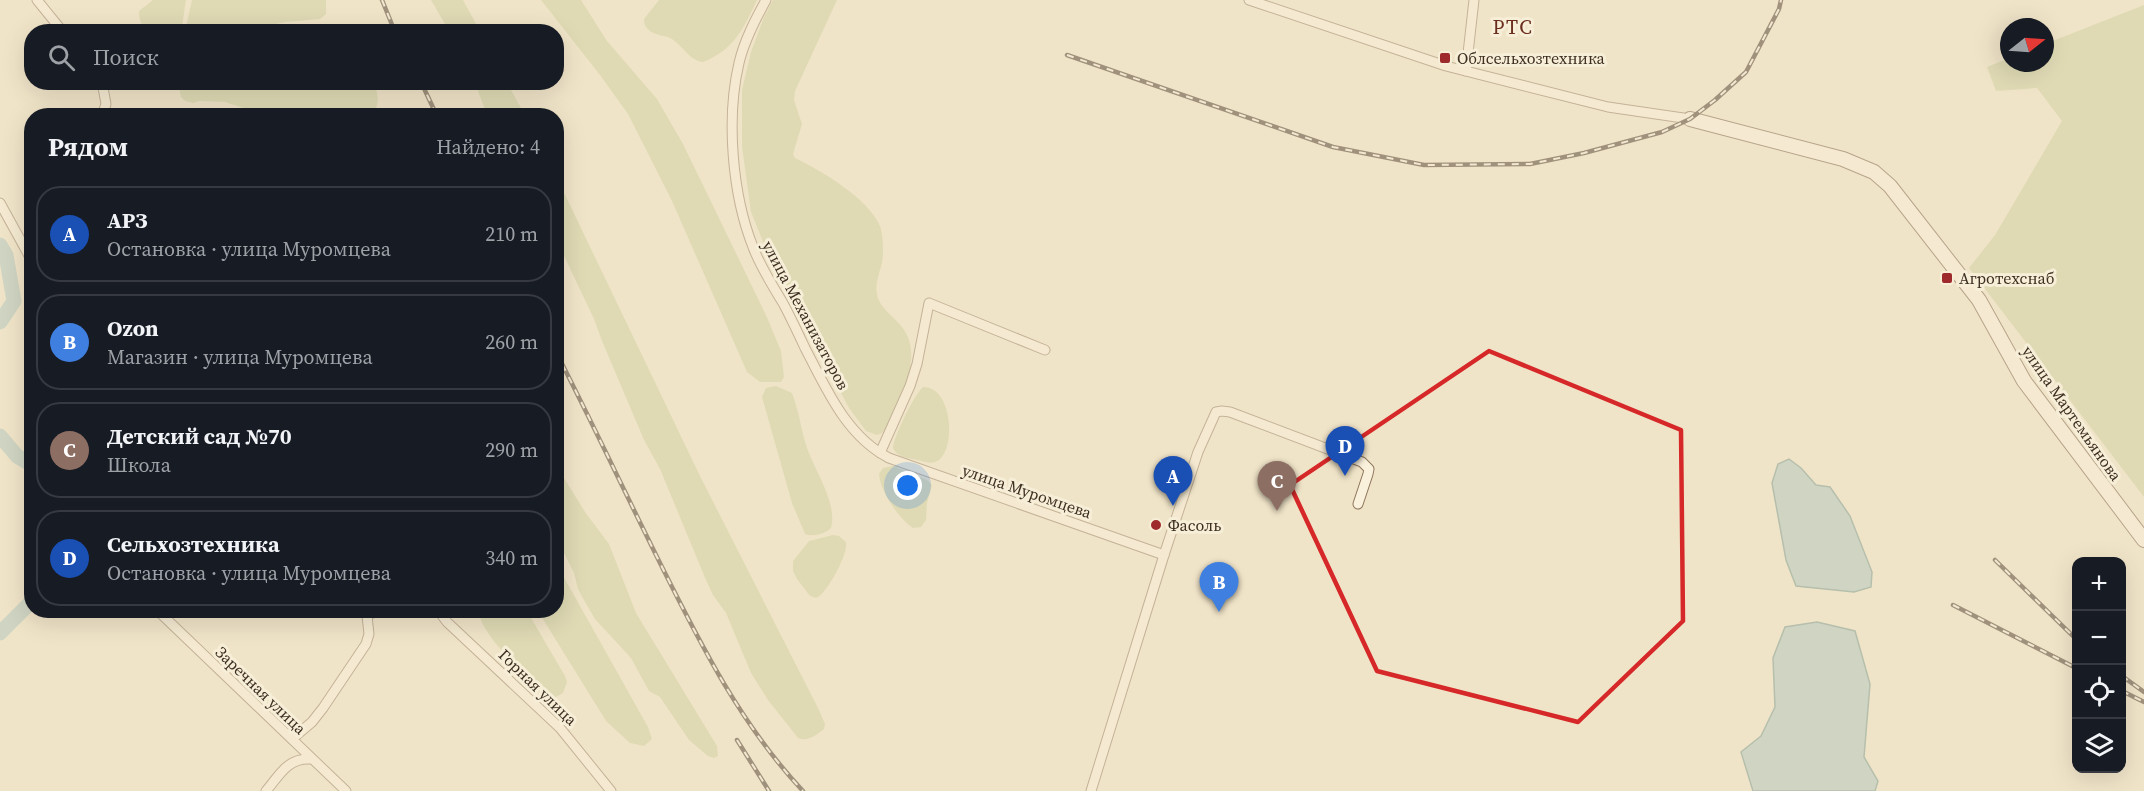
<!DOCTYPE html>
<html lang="ru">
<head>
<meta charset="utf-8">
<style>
  body { margin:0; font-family:"Source Serif 4",serif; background:#242831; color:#f1f3f6 }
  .controls { position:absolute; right:18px; bottom:18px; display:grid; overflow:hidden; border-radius:12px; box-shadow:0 6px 24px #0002 }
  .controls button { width:54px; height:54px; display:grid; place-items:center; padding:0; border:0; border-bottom:2px solid #363941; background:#171b24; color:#f1f3f6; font:30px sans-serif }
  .compass { position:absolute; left:2000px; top:18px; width:54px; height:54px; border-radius:50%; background:#171b24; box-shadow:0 6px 24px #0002; rotate:73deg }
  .you { position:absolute; left:908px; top:486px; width:21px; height:21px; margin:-15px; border:4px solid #fff; border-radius:50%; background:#1a73e8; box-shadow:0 0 0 9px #1a73e833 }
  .badge { display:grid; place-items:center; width:39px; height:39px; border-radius:50%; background:#0b8043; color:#fff; font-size:20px; font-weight:700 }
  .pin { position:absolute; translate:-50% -50px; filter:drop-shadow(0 2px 3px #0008) }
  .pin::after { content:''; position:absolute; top:32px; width:21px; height:18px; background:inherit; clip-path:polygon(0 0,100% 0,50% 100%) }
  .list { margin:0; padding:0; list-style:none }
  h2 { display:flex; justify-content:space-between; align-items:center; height:78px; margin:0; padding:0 24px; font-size:26px }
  h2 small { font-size:20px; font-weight:400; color:#9ea1a6 }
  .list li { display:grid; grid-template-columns:39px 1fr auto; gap:18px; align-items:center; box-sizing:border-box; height:96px; margin:0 12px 12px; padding:0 12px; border:2px solid #363941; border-radius:24px }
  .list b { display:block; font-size:22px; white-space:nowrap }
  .list p { margin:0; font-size:20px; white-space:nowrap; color:#9ea1a6 }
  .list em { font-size:20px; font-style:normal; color:#9ea1a6 }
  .icon { flex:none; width:33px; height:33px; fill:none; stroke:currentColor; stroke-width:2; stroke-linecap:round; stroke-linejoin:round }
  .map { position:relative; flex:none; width:2144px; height:791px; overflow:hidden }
  .search { position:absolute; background:#171b24; box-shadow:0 6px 24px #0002; left:24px; top:24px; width:540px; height:66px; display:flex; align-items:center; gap:15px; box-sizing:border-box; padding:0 21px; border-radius:24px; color:#9ea1a6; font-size:22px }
  .panel { position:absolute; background:#171b24; box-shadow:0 6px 24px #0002; left:24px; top:108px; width:540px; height:510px; border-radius:24px }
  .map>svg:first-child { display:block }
  .green { fill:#c9cf9b }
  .water { fill:#a9c4bc; stroke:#6f938a; stroke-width:1.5 }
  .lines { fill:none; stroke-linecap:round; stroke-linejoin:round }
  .river { stroke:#a9c4bc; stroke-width:15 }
  .street-casing { stroke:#8d765c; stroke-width:11 }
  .secondary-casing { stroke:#6f573f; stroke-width:16 }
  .street { stroke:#faf1dc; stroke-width:9 }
  .secondary { stroke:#faf1dc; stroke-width:14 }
  .rail-casing { stroke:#3d2e20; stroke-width:4.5 }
  .rail { stroke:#f7eed8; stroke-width:2; stroke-dasharray:7; stroke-linecap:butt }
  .marked { fill:none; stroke:#d62828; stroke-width:4.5; stroke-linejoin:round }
  .poi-dot { fill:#9e2a2b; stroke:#f7eed8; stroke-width:2 }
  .labels { text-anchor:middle; stroke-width:6; stroke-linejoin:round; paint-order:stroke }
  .poi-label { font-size:16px; fill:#3d2e20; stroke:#f7eed8; text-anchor:start }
  .street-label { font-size:16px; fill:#3d2e20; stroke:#f7eed8 }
  .quarter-label { font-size:20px; letter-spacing:1.5px; fill:#6b2e1e; stroke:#f7eed8 }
</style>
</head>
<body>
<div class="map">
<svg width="2144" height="791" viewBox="0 0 2144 791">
  <rect width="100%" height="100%" fill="#f0e4c8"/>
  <g class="green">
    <path d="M153 0H186L182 27 179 31H147C141 26 139 19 139 11Z"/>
    <path d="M192 0H326V14L320 19 286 22 248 29 185 31Z"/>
    <path d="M431 0H463L480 31H449Z"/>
    <path d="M541 0H581L607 41 657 99 683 144 766 315 781 351 784 377 781 382H760L747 372 672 201 628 114 600 75Z"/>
    <path d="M659 0H757C743 29 734 50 703 62 690 61 683 46 672 39 665 35 657 36 650 31 645 27 644 24 644 19Z"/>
    <path d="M773 0H837L795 91 794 100 802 124 793 154 795 158C822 171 868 198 880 226 883 235 883 245 883 254 883 267 874 281 877 294 879 309 897 318 904 330 923 357 900 404 886 429L882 433 877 435 866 431 849 408 770 259 751 212 742 146V90L751 52 764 17Z"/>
    <path d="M2144 5V497L1969 268 1995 235 2062 121 2037 88 1996 91 1987 67 2009 58V63H2045V44Z"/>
    <path d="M178 83H373C379 92 380 106 372 115H265L225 102 200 101 193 103 185 101 181 97Z"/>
    <path d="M475 83H507L525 115H487Z"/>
    <path d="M557 178 700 476 819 710 825 724 824 729C817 735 807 742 798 738L768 700 751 673 726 613 713 595 706 580 660 469 644 440 602 341 594 319 557 241Z"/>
    <path d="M776 386 792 393C799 411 801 430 807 448 815 471 838 504 831 528 825 534 813 537 805 534L792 503 762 397 766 388Z"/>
    <path d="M923 387C954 386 957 456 935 462 929 464 923 461 917 460 907 458 897 457 893 448 894 436 914 395 923 387Z"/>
    <path d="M556 465 585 512 609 544 636 613 717 746 718 756 714 758 708 756 689 740 660 697 649 691 631 658 595 619 585 602 578 589 574 573 557 539Z"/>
    <path d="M893 466 927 480 932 485 927 503 926 520 921 527 913 528C899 519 880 491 879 474L883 468Z"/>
    <path d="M833 535 839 536 846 542C849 553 826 595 816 598L810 596 797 579 793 571V561L809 541Z"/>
    <path d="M557 565 648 727 652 739 644 746 630 743 606 721 538 611 556 610Z"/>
    <path d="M478 611H527L565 676 567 682 563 693 554 698 548 696C525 672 485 642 478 611Z"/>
  </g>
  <g class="water">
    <path d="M1789 459 1801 468 1816 485 1830 487 1850 516 1872 572 1871 587 1854 592 1796 586 1786 560 1772 483 1778 464Z"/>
    <path d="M1817 622 1855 631 1870 684 1864 757 1878 781 1875 791H1753L1741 752 1761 736 1775 707 1773 658 1785 627Z"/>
  </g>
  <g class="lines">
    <g class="river">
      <path d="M0 245 6 255 14 301 0 322"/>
      <path d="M0 436 17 456 32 465"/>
      <path d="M0 633 32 601"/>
    </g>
    <defs>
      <g id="street">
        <path d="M37 0 63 32"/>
        <path d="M766 0C755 20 744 41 739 63 726 118 732 194 753 247 760 266 772 285 783 303 791 318 798 333 805 348 826 388 846 436 889 458L1164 555"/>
        <path d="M1249 0 1446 66 1608 107 1690 119"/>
        <path d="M1466 71 1474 0"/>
        <path d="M102 116 106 104 102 82"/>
        <path d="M0 203 32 261"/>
        <path d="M880 453 910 386 917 364 929 303 1045 350"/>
        <path d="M157 610 346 791"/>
        <path d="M364 610 367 616 378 610"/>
        <path d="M438 610 447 622 560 728 611 791"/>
        <path d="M292 739 312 722 323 708 366 644 369 634 367 616"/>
        <path d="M266 791C279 776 287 758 310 759"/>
        <path d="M1091 791 1164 555 1198 452 1216 412 1222 411 1230 412 1362 462 1369 469 1368 474 1358 504"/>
      </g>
      <path id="secondary" d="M1690 119 1843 159 1874 172 1890 186 1979 300 2024 381 2144 540"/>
    </defs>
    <use href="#street" class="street-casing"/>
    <use href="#secondary" class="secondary-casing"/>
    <use href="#street" class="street"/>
    <use href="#secondary" class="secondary"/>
    <defs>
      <g id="rail">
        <path d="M382 0 395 32"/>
        <path d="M1067 55 1333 147 1424 165 1530 164 1584 153 1662 132 1690 119 1715 100 1746 72 1779 9 1781 0"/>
        <path d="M421 82 437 116"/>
        <path d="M556 352C593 424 627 497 663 569 702 647 742 726 803 791"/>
        <path d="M1995 560 2076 639"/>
        <path d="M1953 605 2076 668"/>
        <path d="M2122 676 2144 692"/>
        <path d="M2122 691 2144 702"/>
        <path d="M737 740 769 791"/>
      </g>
    </defs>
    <use href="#rail" class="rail-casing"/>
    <use href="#rail" class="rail"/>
  </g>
  <path d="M0 0H2144V791H0ZM1489 351 1681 430 1683 621 1578 722 1377 671 1290 485Z" fill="#f0e4c8" fill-opacity=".55" fill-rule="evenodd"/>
  <path class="marked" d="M1489 351 1681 430 1683 621 1578 722 1377 671 1290 485Z"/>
  <g class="poi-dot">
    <rect x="1439" y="52" width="12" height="12" rx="3"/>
    <rect x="1941" y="272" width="12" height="12" rx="3"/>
    <circle cx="1156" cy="525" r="6"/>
  </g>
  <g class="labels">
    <g class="poi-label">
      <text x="1457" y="64">Облсельхозтехника</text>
      <text x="1959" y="284">Агротехснаб</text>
      <text x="1168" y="531">Фасоль</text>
    </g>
    <g class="street-label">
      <text transform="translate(806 315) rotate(62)" y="6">улица Механизаторов</text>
      <text transform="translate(2072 413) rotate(55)" y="6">улица Мартемьянова</text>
      <text transform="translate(1027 491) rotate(19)" y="6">улица Муромцева</text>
      <text transform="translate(538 687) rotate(44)" y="6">Горная улица</text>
      <text transform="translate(261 690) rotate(44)" y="6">Заречная улица</text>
    </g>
    <g class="quarter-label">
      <text x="1513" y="34">РТС</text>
    </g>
  </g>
</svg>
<div class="controls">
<button>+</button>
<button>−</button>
<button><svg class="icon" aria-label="locate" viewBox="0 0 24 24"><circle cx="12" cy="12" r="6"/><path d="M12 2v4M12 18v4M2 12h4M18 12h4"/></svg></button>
<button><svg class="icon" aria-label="layers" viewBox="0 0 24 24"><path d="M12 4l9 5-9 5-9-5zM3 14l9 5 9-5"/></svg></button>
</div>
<svg class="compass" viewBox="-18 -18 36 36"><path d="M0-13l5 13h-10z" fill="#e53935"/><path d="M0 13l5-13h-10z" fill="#9ea1a6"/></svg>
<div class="you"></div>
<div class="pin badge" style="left:1173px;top:506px;background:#1a4fb4">A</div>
<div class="pin badge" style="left:1219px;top:612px;background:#3f7fe0">B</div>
<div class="pin badge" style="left:1277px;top:511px;background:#8d6e63">C</div>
<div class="pin badge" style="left:1345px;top:476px;background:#1a4fb4">D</div>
<div class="search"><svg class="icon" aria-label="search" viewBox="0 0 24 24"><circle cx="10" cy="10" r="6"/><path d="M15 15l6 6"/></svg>Поиск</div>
<section class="panel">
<h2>Рядом<small>Найдено: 4</small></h2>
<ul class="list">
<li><span class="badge" style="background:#1a4fb4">A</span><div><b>АРЗ</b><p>Остановка · улица Муромцева</p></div><em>210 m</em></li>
<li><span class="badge" style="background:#3f7fe0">B</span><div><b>Ozon</b><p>Магазин · улица Муромцева</p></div><em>260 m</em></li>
<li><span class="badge" style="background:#8d6e63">C</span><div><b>Детский сад №70</b><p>Школа</p></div><em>290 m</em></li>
<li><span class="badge" style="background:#1a4fb4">D</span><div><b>Сельхозтехника</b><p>Остановка · улица Муромцева</p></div><em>340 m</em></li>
</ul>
</section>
</div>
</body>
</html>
